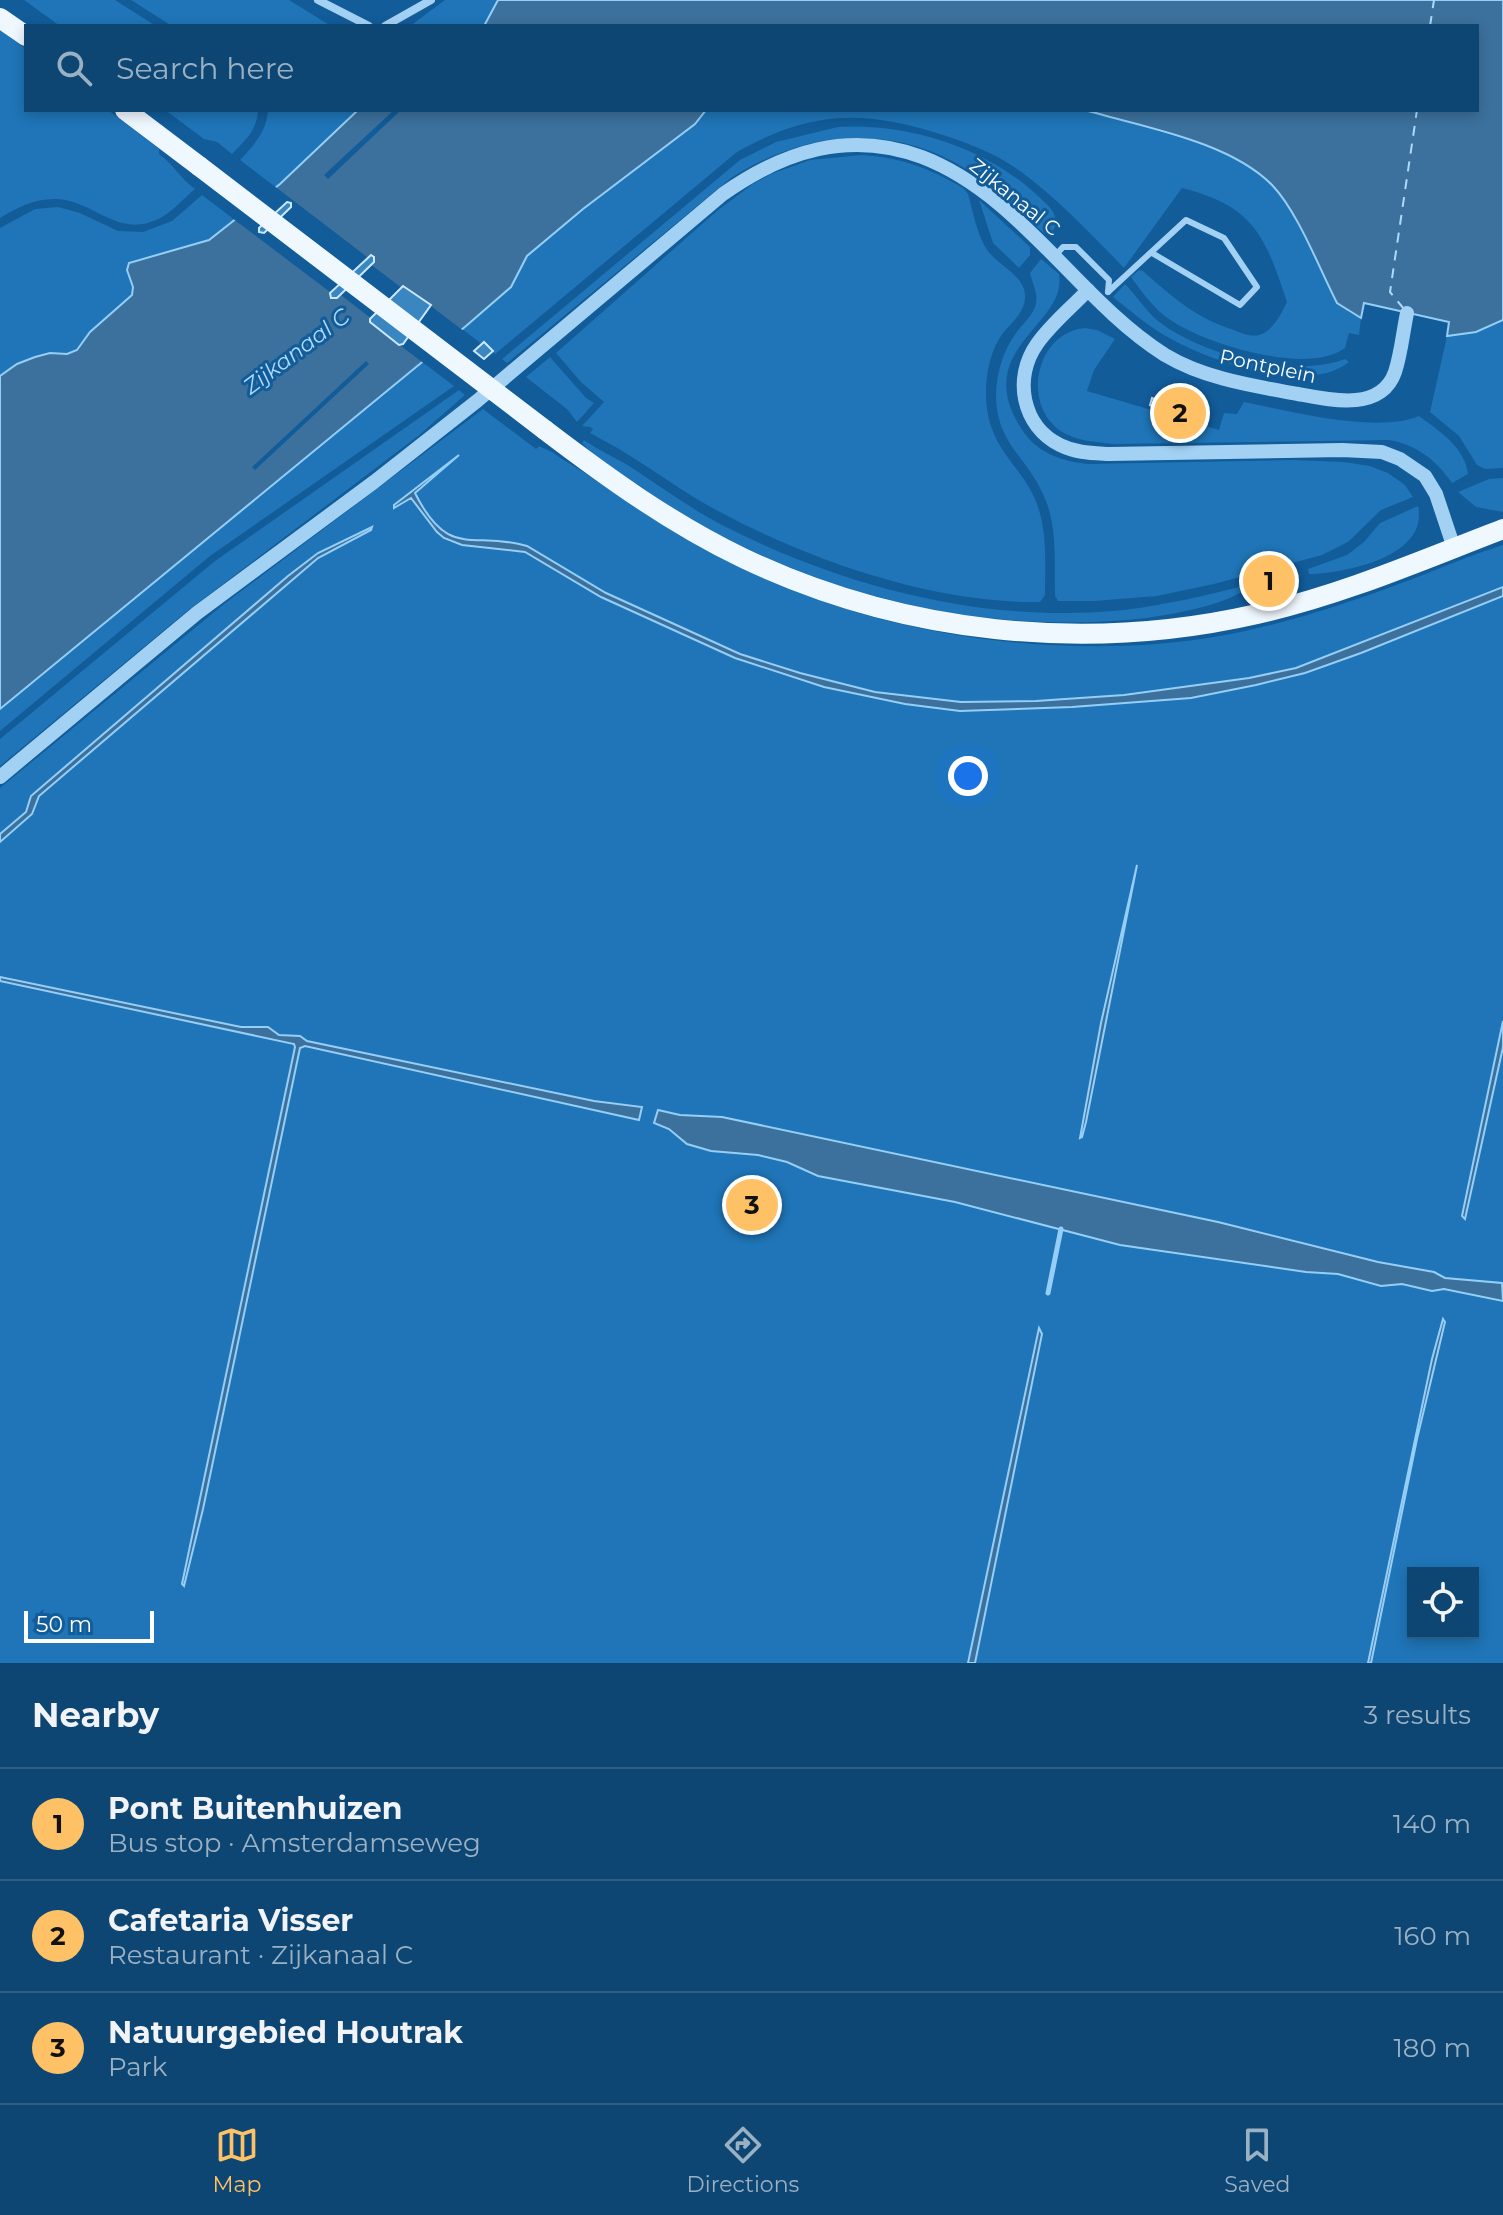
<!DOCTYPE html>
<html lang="en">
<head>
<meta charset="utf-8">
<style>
  body { margin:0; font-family:Montserrat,sans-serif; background:#1b4f7b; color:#f1f3f6 }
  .controls { position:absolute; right:24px; bottom:24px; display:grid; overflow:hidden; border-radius:0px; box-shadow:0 4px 12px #0003 }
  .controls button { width:72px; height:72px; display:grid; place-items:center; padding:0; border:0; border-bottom:2px solid #2d5d85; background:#0d4573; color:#f1f3f6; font:40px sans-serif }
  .scale { position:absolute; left:24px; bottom:20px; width:130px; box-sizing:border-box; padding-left:8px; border:4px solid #fff; border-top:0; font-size:22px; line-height:28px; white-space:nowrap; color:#fff; -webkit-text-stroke:6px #115c99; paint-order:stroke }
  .you { position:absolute; left:968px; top:776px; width:28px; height:28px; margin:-20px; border:6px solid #fff; border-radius:50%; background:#1a73e8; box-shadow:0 0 0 12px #1a73e833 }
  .badge { display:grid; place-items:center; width:52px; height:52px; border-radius:50%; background:#ffc166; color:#111; font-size:26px; font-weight:700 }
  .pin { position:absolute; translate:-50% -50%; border:4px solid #fff; box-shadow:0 2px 8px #0006 }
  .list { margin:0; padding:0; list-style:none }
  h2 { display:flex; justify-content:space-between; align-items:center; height:104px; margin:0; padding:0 32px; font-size:34px }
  h2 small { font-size:26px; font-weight:400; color:#9ab1c4 }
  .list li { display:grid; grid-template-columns:52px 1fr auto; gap:24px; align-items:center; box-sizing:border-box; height:112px; padding:0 32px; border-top:2px solid #2d5d85 }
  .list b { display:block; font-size:30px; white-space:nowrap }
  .list p { margin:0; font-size:26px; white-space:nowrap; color:#9ab1c4 }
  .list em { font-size:26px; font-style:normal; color:#9ab1c4 }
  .icon { flex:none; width:44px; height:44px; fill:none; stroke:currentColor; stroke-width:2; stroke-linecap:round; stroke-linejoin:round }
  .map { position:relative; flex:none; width:1503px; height:1663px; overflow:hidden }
  .search { position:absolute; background:#0d4573; box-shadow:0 4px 12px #0003; left:24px; right:24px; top:24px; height:88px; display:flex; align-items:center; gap:20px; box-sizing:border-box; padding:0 28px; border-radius:0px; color:#9ab1c4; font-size:30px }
  .sheet { height:440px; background:#0d4573 }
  nav { display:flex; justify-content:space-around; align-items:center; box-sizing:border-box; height:112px; border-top:2px solid #2d5d85; background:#0d4573; font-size:22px; color:#9ab1c4 }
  nav a { display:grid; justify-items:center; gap:4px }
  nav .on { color:#ffc166 }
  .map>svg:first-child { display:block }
  .green { fill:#1f75b7; fill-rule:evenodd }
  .water { fill:#3c719d; stroke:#95cef7; stroke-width:2 }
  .pier { fill:#115c99 }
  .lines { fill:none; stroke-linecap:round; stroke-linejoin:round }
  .stream { stroke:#95cef7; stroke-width:5 }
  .ferry { stroke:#afdafb; stroke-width:2; stroke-dasharray:10 8; stroke-linecap:butt }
  .building { fill:#3986c1; stroke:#cbe8fe; stroke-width:2 }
  .service { stroke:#a3d1f4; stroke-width:6 }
  .minor { stroke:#a3d1f4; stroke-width:8 }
  .tertiary { stroke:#a3d1f4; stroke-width:14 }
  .primary { stroke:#f0f8ff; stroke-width:20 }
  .primary-bridge { stroke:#f0f8ff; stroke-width:20 }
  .labels { text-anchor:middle; stroke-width:6; stroke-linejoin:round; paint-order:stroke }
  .street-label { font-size:20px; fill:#fff; stroke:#115c99 }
  .water-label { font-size:22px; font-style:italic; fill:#afdafb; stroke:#115c99 }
</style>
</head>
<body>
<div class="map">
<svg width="1503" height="1663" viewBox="0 0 1503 1663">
  <rect width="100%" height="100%" fill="#115c99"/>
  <g class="green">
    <path d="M24 0H115L156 26H60Z"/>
    <path d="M131 0H289L331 26H172Z"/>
    <path d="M445 0H498L484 26H410Z"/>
    <path d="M0 30 26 49V110H108L159 149V154C174 165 180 178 195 189 184 198 174 210 162 217 119 241 96 201 57 199 36 198 18 207 0 218Z"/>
    <path d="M165 110H258C257 130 246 140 232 154L217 142 204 139Z"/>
    <path d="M268 110H358L280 184 465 326 511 287 527 256 583 209 694 124 706 110H1085L1212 147 1247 165 1271 184 1288 205 1349 312 1361 318 1359 335 1349 333 1345 348C1308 376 1204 344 1169 319 1153 308 1142 292 1131 277L1139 270 1143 271C1171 296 1197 319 1234 330 1241 333 1250 337 1259 335 1273 331 1281 314 1287 302 1265 236 1254 206 1182 188L1124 268C1091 234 1058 199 1020 171 995 153 966 142 937 133 859 109 808 112 737 152L495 354 240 160C254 145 267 131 268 110Z"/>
    <path d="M838 127C906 122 988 148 1038 196 1047 205 1057 211 1056 226L1050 234 1046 235C1017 210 988 181 954 162 881 123 799 134 731 178L507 363 502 359 740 160 776 142Z"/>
    <path d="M861 155C899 157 930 168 963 188L968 194C973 211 977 236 988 251 999 266 1026 276 1025 297 1025 312 1012 322 1003 333 987 355 983 388 988 415 996 453 1021 467 1035 499 1048 529 1045 563 1045 595L1040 602C935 604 811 561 720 512 687 495 658 473 627 454 615 446 602 440 590 433L593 429 590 427 582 426 604 402 581 382 556 353 718 210 753 184 771 174 810 160Z"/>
    <path d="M202 195 454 386 210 556 0 731V228L35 209 58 207 80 213 118 231 143 232 172 221Z"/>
    <path d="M979 200 1030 247V255L1019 268 993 243Z"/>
    <path d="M1041 259 1059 274C1068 325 970 348 1021 428 1035 452 1062 462 1089 464L1293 460 1344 462 1370 466 1388 473 1405 485 1413 497 1381 510 1348 542 1322 555 1214 584 1157 596 1094 601H1058L1055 596C1054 562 1058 525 1043 494 1026 456 997 444 996 396 996 374 1003 351 1016 333 1023 323 1034 315 1036 303 1038 292 1032 283 1030 273Z"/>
    <path d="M1125 284C1137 296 1145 310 1158 321 1202 355 1292 379 1345 359L1349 362C1308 395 1215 363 1173 340 1151 329 1132 312 1113 297Z"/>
    <path d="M1503 320V468L1485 469 1477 465 1459 436 1430 412 1447 336 1476 332Z"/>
    <path d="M1085 328 1097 330 1115 339 1094 370 1087 391 1219 430 1224 413 1237 414 1244 402C1289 411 1377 434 1419 416 1439 431 1465 447 1468 474L1452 483C1436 460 1417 445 1389 440L1114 444C1095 442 1075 441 1059 430 1021 402 1037 332 1085 328Z"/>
    <path d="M550 357 586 398 594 403 577 422 568 410 526 377Z"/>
    <path d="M459 390 465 395 418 436 186 612 0 766V739L215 561Z"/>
    <path d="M483 409 536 449 539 446 552 452C565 462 579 468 592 478 644 514 696 546 753 573 897 641 1089 665 1245 631 1300 619 1354 601 1407 581 1439 569 1470 555 1503 545V1663H0V788L224 604ZM1413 1573H1473V1633H1413Z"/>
    <path d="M584 440C597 449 612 456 626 464 659 485 689 508 724 526 846 588 986 624 1124 610 1164 605 1204 596 1243 586L1244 590C1222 606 1174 614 1146 618 974 638 793 590 650 493 628 477 600 463 582 443Z"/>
    <path d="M1503 478V512L1476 507 1458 492 1489 479Z"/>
    <path d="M1418 506C1429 557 1345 573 1309 574L1308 569 1347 555 1364 542 1380 523Z"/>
  </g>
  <g class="water">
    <path d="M498 0H1503V320L1476 332 1447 336 1449 322 1364 303 1361 318 1337 303C1319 268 1298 212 1272 185 1229 141 1142 127 1085 110H1477V26H484Z"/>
    <path d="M358 110H706L695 124 583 209 527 256 511 287 466 326 0 709V376L17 364 35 357 50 353 67 354 77 350 90 332 132 295 133 287 127 270 129 263 209 240 280 184Z"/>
    <path d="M459 455 415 493C449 561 473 530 527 546L606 593 740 654 800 673 875 692 961 702 1036 701 1124 695 1249 678 1296 668 1503 587V596L1361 653 1305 673 1256 685 1191 698 1072 707 960 711 905 704 824 687 735 658 601 597 525 552 462 545 444 538 437 532 411 498 394 508V505Z"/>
    <path d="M372 527 371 530 318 558 39 796 32 814 0 842V834L26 812 31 796 288 576 318 553Z"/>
    <path d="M1137 865 1086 1122 1082 1137 1080 1138 1101 1023Z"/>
    <path d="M0 977 241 1027H268L279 1035 300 1036 307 1041 594 1101 642 1107 639 1120 305 1046 300 1048 203 1509 184 1586 182 1584 295 1047 294 1044 0 981Z"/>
    <path d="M1503 1021V1047L1465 1219 1462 1216Z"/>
    <path d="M658 1110 680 1115 722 1117 1218 1222 1378 1262 1434 1272 1445 1278 1502 1283 1503 1301 1444 1289 1432 1291 1402 1284 1381 1286 1338 1274 1306 1272 1120 1245 955 1202 818 1176 787 1162 758 1155 711 1151 687 1144 669 1129 654 1123Z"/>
    <path d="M1443 1319 1445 1322 1417 1439 1371 1663H1368L1432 1359Z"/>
    <path d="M1039 1328 1042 1334 975 1663H968Z"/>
  </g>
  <g class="pier">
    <path d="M394 110H401L328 179 324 175Z"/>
    <path d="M273 185 371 260 369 263 403 289 406 287 465 332 426 365 376 327 377 323 337 292 334 295 232 218Z"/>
    <path d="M366 361 369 364 255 470 252 467Z"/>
  </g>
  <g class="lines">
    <path class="stream" d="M1048 1293 1061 1229"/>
    <g class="ferry">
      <path d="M1430 26 1434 0"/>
      <path d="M1404 309 1390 292 1417 110"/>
    </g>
  </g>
  <g class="building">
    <path d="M287 202 291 203V207L264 233 259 232V228Z"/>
    <path d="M371 255 374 257V262L337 298H331L330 293Z"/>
    <path d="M403 286 431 305 403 344 399 345 370 322V319Z"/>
    <path d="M484 342 493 351 484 359 474 351Z"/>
    <path d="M1170 396 1207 408 1202 423 1150 405 1152 398 1168 403Z"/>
  </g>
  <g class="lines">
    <g class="service">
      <path d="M1055 256 1063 247H1076L1109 280 1108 292"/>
      <path d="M1108 292 1186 220 1224 238 1257 287 1240 305 1152 253"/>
    </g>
    <g class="minor">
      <path d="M318 0 369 26"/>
      <path d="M385 26 431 0"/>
    </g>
    <g class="tertiary">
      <path d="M1088 290C1071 308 1051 324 1037 344 1013 378 1022 426 1060 445 1076 453 1092 453 1109 454L1342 450 1382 452 1400 459 1425 476 1436 494 1454 548"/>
      <path d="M0 777 197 613 374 482 477 401 723 194C784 151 849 130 922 157 1021 195 1078 300 1165 355 1205 379 1254 386 1298 394 1330 400 1381 412 1395 372 1401 354 1403 332 1407 313"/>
    </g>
    <g class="primary">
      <path d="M0 18 26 36"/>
      <path d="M125 110 199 166"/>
      <path d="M545 430C608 478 672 524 743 558 902 634 1086 653 1257 614 1342 595 1422 560 1503 529"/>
    </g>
    <path class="primary-bridge" d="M199 166 545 430"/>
  </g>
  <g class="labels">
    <g class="street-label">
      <text transform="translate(1015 197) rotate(39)" y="7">Zijkanaal C</text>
      <text transform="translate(1268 366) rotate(12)" y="7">Pontplein</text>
    </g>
    <g class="water-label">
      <text transform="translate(296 351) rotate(-37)" y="8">Zijkanaal C</text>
    </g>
  </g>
</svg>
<div class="controls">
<button><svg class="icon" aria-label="locate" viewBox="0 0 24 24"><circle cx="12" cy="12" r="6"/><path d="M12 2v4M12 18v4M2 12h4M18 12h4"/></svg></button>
</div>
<div class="scale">50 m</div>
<div class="you"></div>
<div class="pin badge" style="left:1269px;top:581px">1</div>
<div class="pin badge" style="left:1180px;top:413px">2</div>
<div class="pin badge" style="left:752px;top:1205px">3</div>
<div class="search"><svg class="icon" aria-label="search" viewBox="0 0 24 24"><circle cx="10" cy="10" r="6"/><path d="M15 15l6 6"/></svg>Search here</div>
</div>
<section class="sheet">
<h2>Nearby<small>3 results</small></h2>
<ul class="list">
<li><span class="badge">1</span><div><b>Pont Buitenhuizen</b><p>Bus stop · Amsterdamseweg</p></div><em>140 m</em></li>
<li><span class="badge">2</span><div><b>Cafetaria Visser</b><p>Restaurant · Zijkanaal C</p></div><em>160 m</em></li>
<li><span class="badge">3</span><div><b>Natuurgebied Houtrak</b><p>Park</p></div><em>180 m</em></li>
</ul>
</section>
<nav>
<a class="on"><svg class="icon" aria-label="map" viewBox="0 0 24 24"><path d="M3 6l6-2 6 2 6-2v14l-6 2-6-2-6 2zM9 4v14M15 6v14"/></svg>Map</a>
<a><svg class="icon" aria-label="directions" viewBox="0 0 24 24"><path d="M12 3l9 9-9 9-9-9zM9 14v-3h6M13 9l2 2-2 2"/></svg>Directions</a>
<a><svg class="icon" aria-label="saved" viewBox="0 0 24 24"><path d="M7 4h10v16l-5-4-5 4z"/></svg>Saved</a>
</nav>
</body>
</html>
